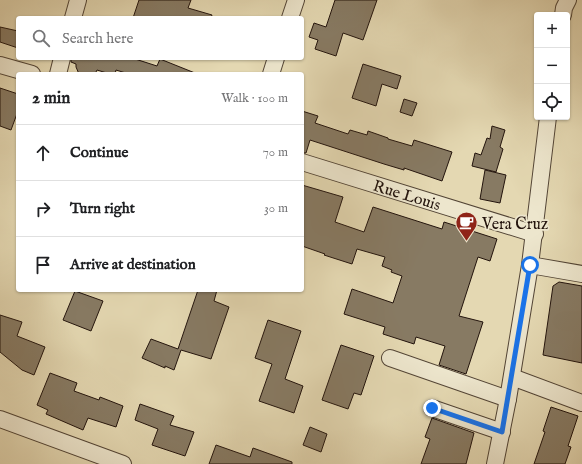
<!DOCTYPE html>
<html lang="en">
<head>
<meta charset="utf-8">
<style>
  body { margin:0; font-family:"IM FELL English",serif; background:#f2f2f2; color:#202124 }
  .controls { position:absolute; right:12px; top:12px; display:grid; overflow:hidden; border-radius:4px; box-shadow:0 1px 3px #0004 }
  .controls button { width:36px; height:36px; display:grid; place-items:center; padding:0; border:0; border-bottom:1px solid #e0e0e0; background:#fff; color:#202124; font:20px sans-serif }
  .stop { position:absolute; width:12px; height:12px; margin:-9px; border:3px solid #1a73e8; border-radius:50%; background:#fff }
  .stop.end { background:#1a73e8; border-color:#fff; box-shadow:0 1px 4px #0008 }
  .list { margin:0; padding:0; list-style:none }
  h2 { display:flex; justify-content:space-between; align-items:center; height:52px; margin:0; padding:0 16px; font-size:17px }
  h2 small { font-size:13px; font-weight:400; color:#757577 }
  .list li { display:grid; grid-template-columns:26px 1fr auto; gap:12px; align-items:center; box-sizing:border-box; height:56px; padding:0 16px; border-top:1px solid #e0e0e0 }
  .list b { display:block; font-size:15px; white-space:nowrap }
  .list em { font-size:13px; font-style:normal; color:#757577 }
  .icon { flex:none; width:22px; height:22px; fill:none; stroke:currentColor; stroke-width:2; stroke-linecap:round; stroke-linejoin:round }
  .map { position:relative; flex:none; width:582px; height:464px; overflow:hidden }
  .search { position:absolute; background:#fff; box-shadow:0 1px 3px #0004; left:16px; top:16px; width:288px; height:44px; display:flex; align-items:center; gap:10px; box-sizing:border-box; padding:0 14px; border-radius:4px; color:#757577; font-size:15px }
  .panel { position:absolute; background:#fff; box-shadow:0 1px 3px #0004; left:16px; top:72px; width:288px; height:220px; border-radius:4px }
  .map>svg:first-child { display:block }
  .building { fill:#877a63; stroke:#23140d }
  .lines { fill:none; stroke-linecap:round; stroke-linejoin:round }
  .minor-casing { stroke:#534536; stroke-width:18 }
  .minor { stroke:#ede6cd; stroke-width:16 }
  .route { stroke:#1a73e8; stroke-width:5 }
  .labels { text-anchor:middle; stroke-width:3.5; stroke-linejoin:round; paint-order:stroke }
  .street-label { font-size:16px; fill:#23140d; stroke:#ede6cd }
  .poi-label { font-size:16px; fill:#23140d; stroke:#ede6cd; text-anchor:start }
</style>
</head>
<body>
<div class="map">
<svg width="582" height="464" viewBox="0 0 582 464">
  <rect width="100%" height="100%" fill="#e4d8b2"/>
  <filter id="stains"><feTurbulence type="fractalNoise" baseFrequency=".005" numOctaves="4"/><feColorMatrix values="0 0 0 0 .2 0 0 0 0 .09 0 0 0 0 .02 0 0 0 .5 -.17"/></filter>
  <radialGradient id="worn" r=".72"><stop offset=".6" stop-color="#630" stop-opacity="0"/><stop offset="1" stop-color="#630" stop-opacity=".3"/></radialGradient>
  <g class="building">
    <path d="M139 0H191L188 8 212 15 211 18H133Z"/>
    <path d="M335 0H377L363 40 343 33 336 56 315 49 318 40 309 37 314 23 326 27Z"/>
    <path d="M0 27 18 31V48L0 42Z"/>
    <path d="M71 58H132L157 66 160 59 195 73V74H129L116 70 115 74H110L97 70 95 74H79L76 67V64L71 62Z"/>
    <path d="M363 64 401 76 397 89 382 84 376 106 352 98Z"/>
    <path d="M0 88 18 94V111L11 130 0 126Z"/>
    <path d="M404 99 417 103 412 116 400 112Z"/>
    <path d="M302 111 318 116 315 123 348 134 350 130 367 135 368 131 388 138V139L412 146 414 140 452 152 442 181 404 168V170L384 164 310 140 306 153H302Z"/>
    <path d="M492 126 505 130 500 147 503 149 496 172 472 166 475 153 481 155 487 138 490 139Z"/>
    <path d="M485 170 506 175 500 203 480 199Z"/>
    <path d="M302 185 343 197 335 222 364 232 373 207 442 229 444 222 497 239 490 261 478 257 459 316 483 322 466 374 439 365 445 346 416 337 414 344 383 334 385 327 344 314 352 289 393 303 402 276 391 272 392 270 382 266 385 257 357 249 352 264 324 255 325 254 302 246Z"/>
    <path d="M559 282 582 286V363L543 355 553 286Z"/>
    <path d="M198 290H217L214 301 229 307 211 359 181 350 174 370 165 366V368L142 358 151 339 178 349Z"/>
    <path d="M75 291 103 301 91 331 63 320Z"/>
    <path d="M0 315 22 322 17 336 45 347 34 375 22 370 0 352Z"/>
    <path d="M268 320 301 331 285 379 303 386 294 413 259 401 272 364 255 358Z"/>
    <path d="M341 345 374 356 361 395 354 393 348 409 322 400Z"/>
    <path d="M50 373 77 383 74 391 99 400 100 397 123 406 116 427 88 418 83 430 46 414 48 410 37 405Z"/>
    <path d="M140 404 174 416 170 425 194 432 185 456 152 445 158 429 135 420Z"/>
    <path d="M551 407 578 416 568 446 571 447 565 464H534L545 432 543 431Z"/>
    <path d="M432 418 474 433 466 464H421L430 439 425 437Z"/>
    <path d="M310 427 327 434 321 452 303 445Z"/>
    <path d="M216 445 250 457 253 448 292 462V464H209Z"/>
  </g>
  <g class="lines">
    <defs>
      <g id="minor">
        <path d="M563 15 564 8 568 0"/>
        <path d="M73 18 78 0"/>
        <path d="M290 18 296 0"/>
        <path d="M0 65 32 74"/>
        <path d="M58 74 62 58"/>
        <path d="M271 74 276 58"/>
        <path id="s1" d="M302 162 535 234"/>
        <path d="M530 265 582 274"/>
        <path d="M390 358 508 399"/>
        <path d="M512 377 582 403"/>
        <path d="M432 408 502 432"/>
        <path d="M0 419 123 464"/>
        <path d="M495 464 508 399 530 265 548 117"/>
      </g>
    </defs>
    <use href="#minor" class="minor-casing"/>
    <use href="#minor" class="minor"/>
  </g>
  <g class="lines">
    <path class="route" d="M432 408 502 432 530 265"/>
  </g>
  <defs>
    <symbol id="cafe-pin" viewBox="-11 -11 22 30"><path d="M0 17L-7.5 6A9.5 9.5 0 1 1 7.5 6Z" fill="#8f2418" stroke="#ede6cd"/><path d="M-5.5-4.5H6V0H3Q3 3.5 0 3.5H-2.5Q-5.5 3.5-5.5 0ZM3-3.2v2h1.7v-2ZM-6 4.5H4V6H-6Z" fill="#fff"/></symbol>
  </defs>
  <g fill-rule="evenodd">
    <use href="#cafe-pin" x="454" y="210" width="25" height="34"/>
  </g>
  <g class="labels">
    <g class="street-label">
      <text dy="6" stroke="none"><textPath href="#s1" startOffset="110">Rue Louis</textPath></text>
    </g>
    <g class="poi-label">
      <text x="482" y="229">Vera Cruz</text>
    </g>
  </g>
  <rect width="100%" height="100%" filter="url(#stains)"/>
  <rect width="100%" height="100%" fill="url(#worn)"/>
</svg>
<div class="controls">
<button>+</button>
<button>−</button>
<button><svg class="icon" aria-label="locate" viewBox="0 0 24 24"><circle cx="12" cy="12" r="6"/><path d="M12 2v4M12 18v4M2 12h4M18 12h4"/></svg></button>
</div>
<div class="stop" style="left:530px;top:265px"></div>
<div class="stop end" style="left:432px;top:408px"></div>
<div class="search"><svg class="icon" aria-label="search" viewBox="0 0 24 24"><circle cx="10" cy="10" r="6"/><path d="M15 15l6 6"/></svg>Search here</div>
<section class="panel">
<h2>2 min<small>Walk · 100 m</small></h2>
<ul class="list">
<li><svg class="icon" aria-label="ahead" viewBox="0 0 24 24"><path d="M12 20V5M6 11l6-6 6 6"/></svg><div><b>Continue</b></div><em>70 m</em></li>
<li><svg class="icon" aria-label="right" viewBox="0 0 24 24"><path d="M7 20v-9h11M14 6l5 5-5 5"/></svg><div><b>Turn right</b></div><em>30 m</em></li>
<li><svg class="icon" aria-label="arrive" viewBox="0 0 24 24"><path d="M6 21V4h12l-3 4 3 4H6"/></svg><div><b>Arrive at destination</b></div></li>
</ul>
</section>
</div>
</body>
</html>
